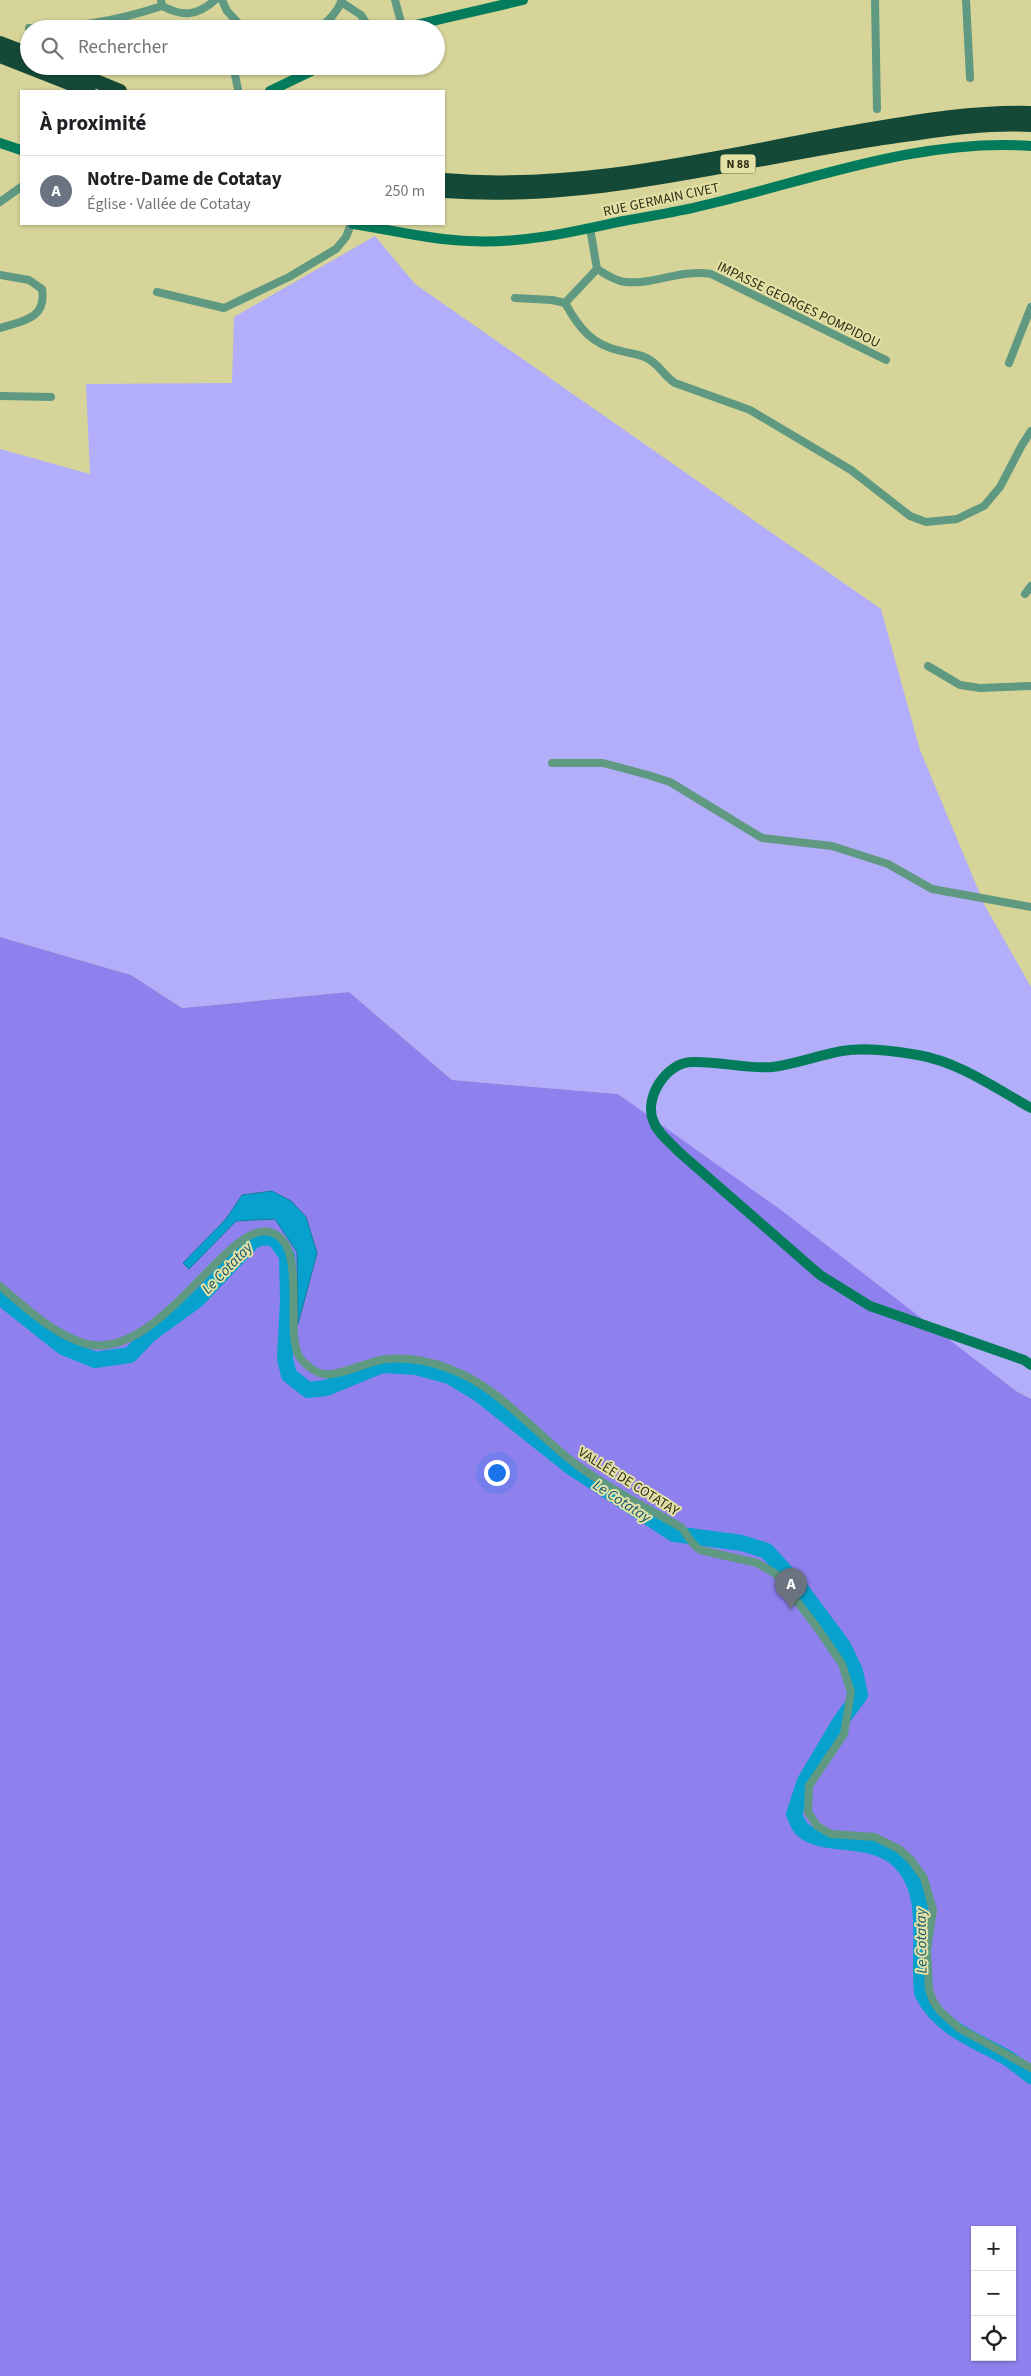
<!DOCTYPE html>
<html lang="fr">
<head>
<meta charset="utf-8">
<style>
  body { margin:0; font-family:"Source Sans 3",sans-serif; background:#f6f6f6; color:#202124 }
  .controls { position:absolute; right:15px; bottom:15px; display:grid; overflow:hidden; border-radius:0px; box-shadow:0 1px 4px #0004 }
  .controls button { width:45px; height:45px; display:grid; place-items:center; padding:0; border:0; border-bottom:1px solid #e0e0e0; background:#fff; color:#202124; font:25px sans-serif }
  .you { position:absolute; left:496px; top:1472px; width:18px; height:18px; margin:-12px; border:4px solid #fff; border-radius:50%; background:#1a73e8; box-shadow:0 0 0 8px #1a73e833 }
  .badge { display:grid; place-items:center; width:32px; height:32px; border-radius:50%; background:#db2777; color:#fff; font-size:16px; font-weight:700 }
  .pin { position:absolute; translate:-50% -41px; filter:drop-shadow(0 1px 2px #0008) }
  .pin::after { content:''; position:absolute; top:26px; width:18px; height:15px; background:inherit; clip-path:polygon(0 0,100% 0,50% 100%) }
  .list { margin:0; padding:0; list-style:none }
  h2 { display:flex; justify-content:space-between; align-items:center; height:65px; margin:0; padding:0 20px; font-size:21px }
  h2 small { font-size:16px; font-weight:400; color:#757577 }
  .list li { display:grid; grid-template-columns:32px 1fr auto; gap:15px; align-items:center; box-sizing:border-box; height:70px; padding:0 20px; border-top:1px solid #e0e0e0 }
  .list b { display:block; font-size:19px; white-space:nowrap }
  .list p { margin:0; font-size:16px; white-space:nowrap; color:#757577 }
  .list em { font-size:16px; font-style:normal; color:#757577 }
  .icon { flex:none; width:28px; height:28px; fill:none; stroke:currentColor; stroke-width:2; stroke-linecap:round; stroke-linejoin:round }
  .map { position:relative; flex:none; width:1031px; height:2376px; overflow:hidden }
  .search { position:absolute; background:#fff; box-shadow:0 1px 4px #0004; left:20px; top:20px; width:425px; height:55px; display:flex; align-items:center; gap:12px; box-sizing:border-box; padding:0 18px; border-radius:28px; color:#757577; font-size:19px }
  .panel { position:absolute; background:#fff; box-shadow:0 1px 4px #0004; left:20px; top:90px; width:425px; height:135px; border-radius:0px }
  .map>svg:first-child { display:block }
  .green { fill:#b2aefa }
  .forest { fill:#8e81ee; fill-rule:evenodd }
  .water { fill:#07a1cd; stroke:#137e96 }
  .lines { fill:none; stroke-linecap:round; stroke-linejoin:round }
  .river { stroke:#07a1cd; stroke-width:16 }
  .street { stroke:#5f9981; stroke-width:8 }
  .secondary { stroke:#047c5b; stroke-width:10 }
  .highway { stroke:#154937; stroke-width:14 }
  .labels { text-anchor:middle; stroke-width:4; stroke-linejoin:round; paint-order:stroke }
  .shield { fill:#e3e1a5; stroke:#656442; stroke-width:1 }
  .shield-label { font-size:12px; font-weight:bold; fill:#2f2e17 }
  .street-label { font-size:14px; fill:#2f2e17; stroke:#e3e1a5 }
  .water-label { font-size:15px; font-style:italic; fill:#10556d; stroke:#e3e1a5 }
</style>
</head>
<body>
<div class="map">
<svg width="1031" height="2376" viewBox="0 0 1031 2376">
  <rect width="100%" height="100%" fill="#d6d499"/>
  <path class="green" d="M375 236 415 284 881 609 920 750 985 906 1031 987V1399L1016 1391 618 1094 452 1080 349 992 182 1008 131 975 0 937V449L90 474 86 384 232 383 234 317Z"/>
  <path class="forest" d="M0 937 131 975 182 1008 349 992 452 1080 618 1094 781 1210 1016 1391 1031 1399V2376H0ZM975 2230H1012V2357H975Z"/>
  <path class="water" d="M272 1191 291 1201 306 1217 317 1253 298 1324 297 1252 275 1219 236 1221 189 1269 183 1263 226 1219 242 1195Z"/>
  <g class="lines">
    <path class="river" d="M0 1297 63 1347 95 1360 130 1355 150 1334 197 1300 254 1240 264 1237 275 1239 287 1256 288 1299 285 1359 289 1375 308 1390 326 1388 382 1365 416 1367 449 1376 479 1394 571 1467 674 1534 742 1543 767 1551 800 1588 843 1646 855 1671 860 1695 840 1722 805 1781 794 1814C796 1819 799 1827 803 1830 823 1848 868 1835 896 1858 929 1885 920 1935 921 1972 922 1979 920 1989 923 1995 939 2027 975 2040 1004 2056 1013 2061 1022 2069 1031 2076"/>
    <g class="street">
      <path d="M161 0 162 6C183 17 197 16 215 0"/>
      <path d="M222 0 227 11 244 29"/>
      <path d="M395 0 402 26"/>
      <path d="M875 0 877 109"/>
      <path d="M966 0 970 78"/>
      <path d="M341 2 361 15 370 29"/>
      <path d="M29 28C74 28 120 20 162 6"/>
      <path d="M317 29C328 22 337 13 342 0"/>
      <path d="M233 66 238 89"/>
      <path d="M0 202 21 187"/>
      <path d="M590 228 597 269C605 274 615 281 625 282 654 285 679 269 711 274L886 360"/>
      <path d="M0 275 29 280 42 289C47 319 22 321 0 328"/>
      <path d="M157 292 224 308 289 277 336 249 346 237 351 224"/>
      <path d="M515 298 552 300 565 303 597 269"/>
      <path d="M565 303C579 328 592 345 621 351 631 354 642 354 650 360 660 366 665 377 675 383L750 410 851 470 910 516 926 522 957 519 984 506 1000 487 1022 445 1031 431"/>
      <path d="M1009 363 1031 307"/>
      <path d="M0 396 51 397"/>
      <path d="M1025 594 1031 586"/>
      <path d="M928 666 960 685 980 688 1031 686"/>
      <path d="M552 763H603L648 775 670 782 762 838 832 846 888 864 932 889 1031 907"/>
      <path d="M0 1286C25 1307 55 1336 87 1344 160 1361 227 1220 270 1232 308 1242 285 1324 298 1354 301 1361 311 1369 317 1372 333 1381 368 1360 387 1359 409 1357 430 1361 450 1369 500 1387 535 1434 577 1465 609 1489 647 1508 682 1528L693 1544 700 1550 757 1563 776 1574 816 1626 842 1664 851 1692 844 1734 809 1786 808 1812 817 1826 831 1834 875 1837 899 1849 911 1860 924 1878 933 1910 927 1950 929 1989 933 2001 940 2011 959 2028 1031 2068"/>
    </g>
    <g class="secondary">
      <path d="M398 29 523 0"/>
      <path d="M270 91 322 66"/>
      <path d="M0 143 21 150"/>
      <path d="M353 224C392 230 431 240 469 241 521 244 573 232 623 221 650 216 678 212 705 205 811 180 920 138 1031 146"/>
      <path d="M1031 1108C995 1088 959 1062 918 1055 894 1051 866 1047 842 1051 819 1055 796 1064 772 1067 745 1069 719 1061 692 1062 667 1062 644 1097 653 1120 657 1133 670 1142 679 1152L820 1275 870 1306 1024 1360 1031 1365"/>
    </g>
    <g class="highway">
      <path d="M0 43 29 54"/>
      <path d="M0 56 89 91"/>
      <path d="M59 66 120 91"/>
      <path d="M444 180C579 192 716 157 848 133 908 123 970 111 1031 113"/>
      <path d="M444 191C592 202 732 161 877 139 928 132 979 122 1031 125"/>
    </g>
  </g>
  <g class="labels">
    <rect class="shield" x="720.5" y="154.5" width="35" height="19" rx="4"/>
    <g class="shield-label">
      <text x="738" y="168">N 88</text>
    </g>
    <g class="street-label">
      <text transform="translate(661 199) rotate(-12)" y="5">RUE GERMAIN CIVET</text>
      <text transform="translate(799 304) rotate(26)" y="5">IMPASSE GEORGES POMPIDOU</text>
      <text transform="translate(629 1481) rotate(32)" y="5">VALLÉE DE COTATAY</text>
    </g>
    <g class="water-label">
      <text transform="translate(227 1268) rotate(-46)" y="5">Le Cotatay</text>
      <text transform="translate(622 1501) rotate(33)" y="5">Le Cotatay</text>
      <text transform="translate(921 1941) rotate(-91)" y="5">Le Cotatay</text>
    </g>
  </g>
</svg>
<div class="controls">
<button>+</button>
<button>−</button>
<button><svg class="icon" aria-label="locate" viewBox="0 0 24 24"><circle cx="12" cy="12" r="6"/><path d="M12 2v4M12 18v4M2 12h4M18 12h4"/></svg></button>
</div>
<div class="you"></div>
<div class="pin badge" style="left:791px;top:1609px;background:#6b7280">A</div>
<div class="search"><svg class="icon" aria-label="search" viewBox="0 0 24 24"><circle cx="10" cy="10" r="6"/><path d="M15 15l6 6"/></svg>Rechercher</div>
<section class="panel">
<h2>À proximité<small></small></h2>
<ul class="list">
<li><span class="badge" style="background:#6b7280">A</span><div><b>Notre-Dame de Cotatay</b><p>Église · Vallée de Cotatay</p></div><em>250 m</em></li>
</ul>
</section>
</div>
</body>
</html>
